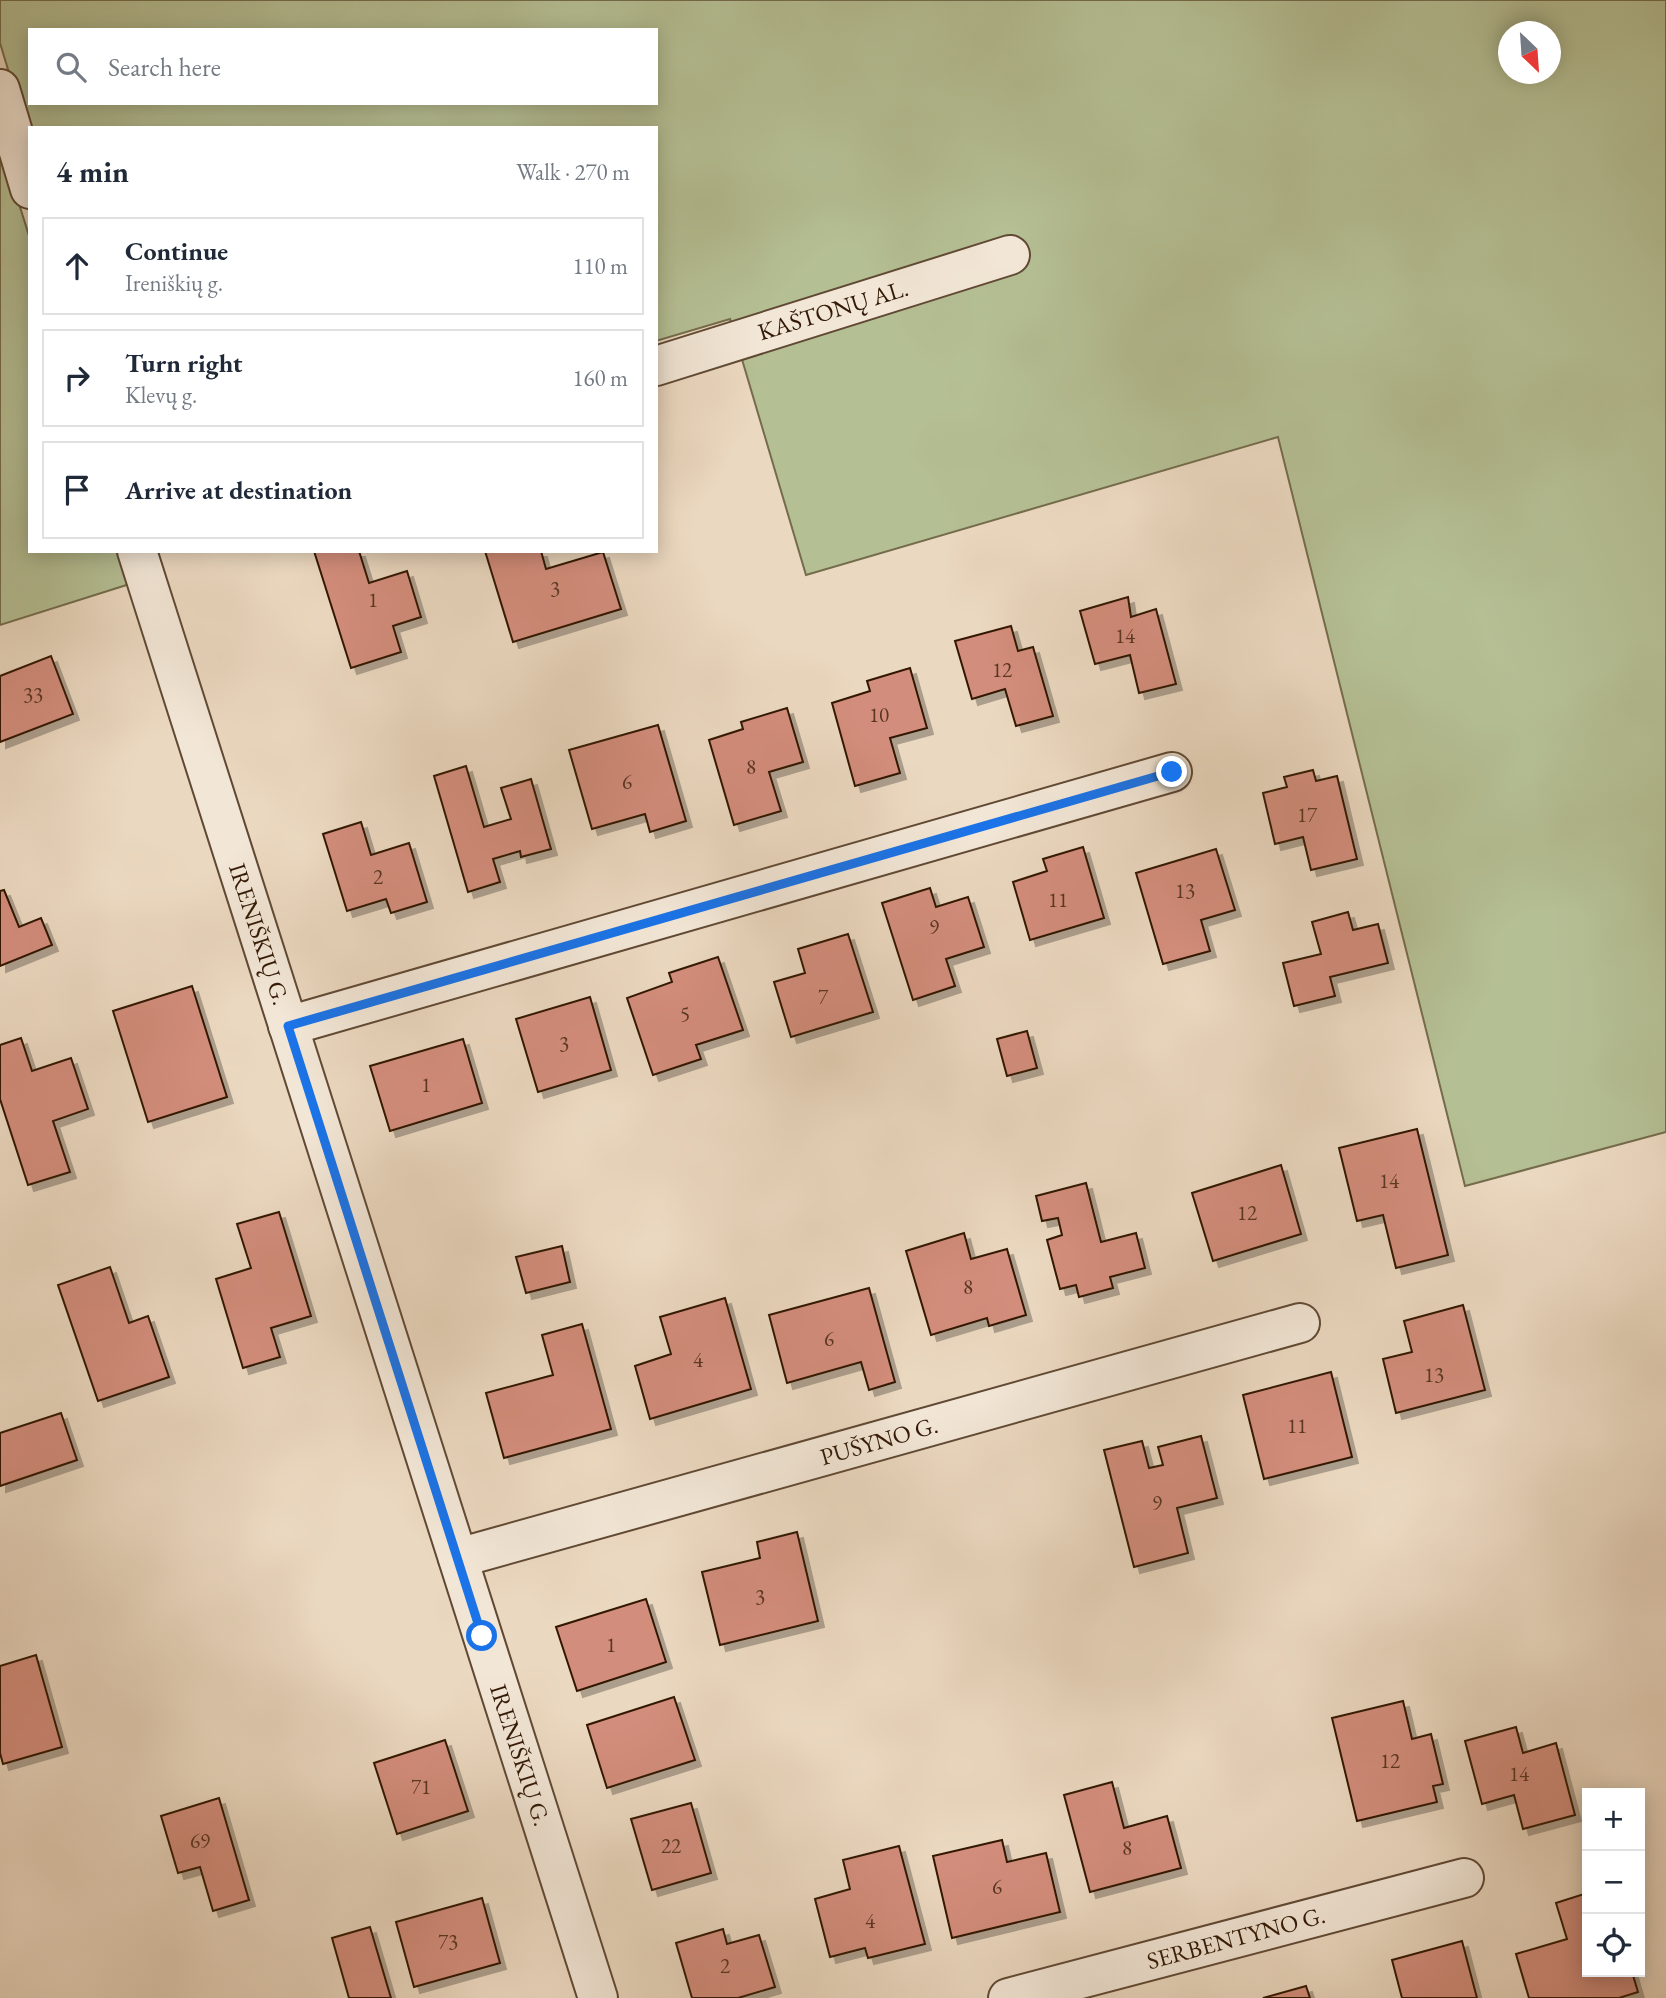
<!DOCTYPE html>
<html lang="en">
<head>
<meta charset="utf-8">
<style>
  body { margin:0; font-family:"EB Garamond",serif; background:#f2f2f3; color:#1f2937 }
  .controls { position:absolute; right:21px; bottom:21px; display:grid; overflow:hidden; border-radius:0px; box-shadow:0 4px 18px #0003 }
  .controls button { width:63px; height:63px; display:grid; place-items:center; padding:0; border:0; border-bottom:2px solid #e0e1e3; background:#fff; color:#1f2937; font:35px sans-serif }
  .compass { position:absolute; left:1498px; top:21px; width:63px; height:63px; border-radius:50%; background:#fff; box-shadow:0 4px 18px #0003; rotate:155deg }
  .stop { position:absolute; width:21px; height:21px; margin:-16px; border:5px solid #1a73e8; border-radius:50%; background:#fff }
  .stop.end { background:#1a73e8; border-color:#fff; box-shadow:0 2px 7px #0008 }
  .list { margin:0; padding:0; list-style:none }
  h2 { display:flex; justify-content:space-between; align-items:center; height:91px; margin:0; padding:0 28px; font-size:30px }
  h2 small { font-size:23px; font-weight:400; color:#747a83 }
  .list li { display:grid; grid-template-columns:46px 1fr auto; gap:21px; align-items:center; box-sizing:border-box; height:98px; margin:0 14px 14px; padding:0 14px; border:2px solid #e0e1e3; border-radius:0px }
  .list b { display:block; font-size:26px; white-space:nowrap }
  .list p { margin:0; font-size:23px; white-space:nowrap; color:#747a83 }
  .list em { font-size:23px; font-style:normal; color:#747a83 }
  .icon { flex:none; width:38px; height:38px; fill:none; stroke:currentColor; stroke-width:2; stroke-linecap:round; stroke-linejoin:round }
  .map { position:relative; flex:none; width:1666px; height:1998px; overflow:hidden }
  .search { position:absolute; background:#fff; box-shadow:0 4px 18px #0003; left:28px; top:28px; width:630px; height:77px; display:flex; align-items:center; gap:18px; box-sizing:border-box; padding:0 24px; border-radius:0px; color:#747a83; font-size:26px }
  .panel { position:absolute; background:#fff; box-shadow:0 4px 18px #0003; left:28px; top:126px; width:630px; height:427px; border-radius:0px }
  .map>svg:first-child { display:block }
  .green { fill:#b5bf94; stroke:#746c4c; stroke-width:2; fill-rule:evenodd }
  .building { fill:#d38d7b; stroke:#321905; stroke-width:2; filter:url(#shadow) }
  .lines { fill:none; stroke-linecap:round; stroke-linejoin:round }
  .minor-casing { stroke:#604934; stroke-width:42 }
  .minor { stroke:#f2e6d6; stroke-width:38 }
  .route { stroke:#1a73e8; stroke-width:9 }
  .labels { text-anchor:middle; stroke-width:5; stroke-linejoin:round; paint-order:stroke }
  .number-label { font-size:21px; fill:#5a3622 }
  .street-label { font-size:24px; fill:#321905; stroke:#f2e6d6 }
</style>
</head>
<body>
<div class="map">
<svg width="1666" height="1998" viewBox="0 0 1666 1998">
  <defs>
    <filter id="shadow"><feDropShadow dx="6" dy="6" stdDeviation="0" flood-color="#0004"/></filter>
  </defs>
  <rect width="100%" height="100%" fill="#ebd8c0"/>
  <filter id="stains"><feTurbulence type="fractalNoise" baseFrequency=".00286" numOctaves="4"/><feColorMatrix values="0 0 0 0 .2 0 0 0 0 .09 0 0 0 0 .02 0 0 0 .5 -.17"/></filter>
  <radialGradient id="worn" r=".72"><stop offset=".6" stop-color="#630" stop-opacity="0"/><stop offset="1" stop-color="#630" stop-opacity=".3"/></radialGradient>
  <g class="green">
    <path d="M0 0H1666V1132L1465 1186 1278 437 806 575 730 319 656 341V128H30V142L0 43ZM30 30H656V103H30ZM1508 32H1550V74H1508Z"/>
    <path d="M0 143 30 239V551H127L136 582 0 625Z"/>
  </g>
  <g class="building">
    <path d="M314 551H359L369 583 407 571 421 617 393 626 401 652 351 668Z"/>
    <path d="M485 551H541L546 569 603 552 621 609 513 642Z"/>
    <path d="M1128 597 1131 617 1156 609 1176 684 1139 693 1130 655 1095 664 1080 611Z"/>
    <path d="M1011 626 1018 651 1033 647 1053 716 1016 726 1005 689 972 699 955 641Z"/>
    <path d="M51 656 73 714 0 742V676Z"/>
    <path d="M910 668 927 728 890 738 900 773 855 786 832 703 870 691 867 681Z"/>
    <path d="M787 708 803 762 769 772 781 811 734 825 709 740 743 729 741 722Z"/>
    <path d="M658 725 686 821 650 832 645 814 592 829 569 750Z"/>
    <path d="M466 766 484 827 511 819 501 788 531 779 551 849 521 857 520 851 493 859 500 882 468 892 434 776Z"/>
    <path d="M1313 770 1316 781 1337 776 1357 859 1311 870 1303 837 1275 844 1263 793 1287 787 1284 777Z"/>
    <path d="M361 822 371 855 409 843 427 902 391 913 386 899 347 911 323 834Z"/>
    <path d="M1083 847 1104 918 1030 940 1013 882 1047 871 1043 859Z"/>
    <path d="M1216 849 1235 910 1201 920 1210 951 1163 964 1136 873Z"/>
    <path d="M930 888 936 907 968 897 984 947 946 959 955 986 913 1000 882 903Z"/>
    <path d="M4 890 19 927 41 918 52 945 0 966V891Z"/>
    <path d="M1348 912 1353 930 1378 924 1388 963 1330 977 1335 996 1294 1006 1283 963 1321 954 1312 922Z"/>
    <path d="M848 934 873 1012 791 1037 774 982 805 973 798 949Z"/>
    <path d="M718 957 743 1030 696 1045 701 1059 653 1075 627 998 672 982 669 973Z"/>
    <path d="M192 986 227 1097 148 1122 113 1011Z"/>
    <path d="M590 997 611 1070 538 1092 516 1019Z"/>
    <path d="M1027 1031 1037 1068 1007 1076 997 1039Z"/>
    <path d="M21 1038 32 1071 71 1058 88 1109 53 1121 70 1172 28 1185 0 1099V1045Z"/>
    <path d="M463 1039 482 1103 390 1131 370 1066Z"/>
    <path d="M1417 1129 1448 1255 1396 1268 1383 1215 1357 1221 1339 1148Z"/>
    <path d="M1281 1165 1301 1234 1213 1261 1192 1193Z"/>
    <path d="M1086 1183 1101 1242 1136 1233 1145 1268 1110 1277 1113 1288 1079 1297 1076 1285 1060 1289 1047 1240 1062 1235 1058 1218 1042 1221 1036 1196Z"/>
    <path d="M279 1212 311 1316 271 1328 280 1357 243 1368 216 1279 251 1268 237 1224Z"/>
    <path d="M964 1233 971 1259 1007 1249 1026 1315 989 1326 987 1318 931 1335 906 1251Z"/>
    <path d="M562 1246 570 1282 526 1293 516 1257Z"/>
    <path d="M110 1267 129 1323 148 1316 169 1377 98 1401 58 1285Z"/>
    <path d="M869 1288 895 1382 869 1390 861 1362 787 1383 769 1315Z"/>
    <path d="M725 1298 751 1389 650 1419 635 1366 671 1354 660 1317Z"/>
    <path d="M1463 1305 1485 1390 1396 1413 1383 1359 1412 1352 1404 1321Z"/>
    <path d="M582 1324 611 1429 504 1458 486 1393 553 1375 542 1335Z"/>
    <path d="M1331 1372 1352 1457 1264 1479 1243 1395Z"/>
    <path d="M61 1413 77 1460 0 1486V1433Z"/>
    <path d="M1201 1436 1217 1498 1177 1508 1188 1553 1134 1567 1104 1450 1142 1441 1149 1468 1163 1465 1158 1447Z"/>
    <path d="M797 1532 818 1621 720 1645 702 1572 760 1558 757 1542Z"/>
    <path d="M646 1599 666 1662 577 1691 556 1627Z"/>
    <path d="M36 1655 62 1747 3 1764 0 1753V1666Z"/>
    <path d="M674 1697 695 1760 607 1788 587 1725Z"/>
    <path d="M1403 1701 1412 1739 1431 1734 1443 1784 1433 1786 1437 1802 1357 1821 1332 1718Z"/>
    <path d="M1516 1727 1523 1753 1556 1743 1575 1815 1523 1829 1514 1795 1482 1804 1465 1741Z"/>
    <path d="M445 1740 468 1811 397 1834 374 1763Z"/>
    <path d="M1112 1782 1124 1828 1167 1816 1181 1868 1090 1892 1064 1795Z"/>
    <path d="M219 1798 249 1900 213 1911 200 1867 178 1873 161 1816Z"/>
    <path d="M691 1803 711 1873 652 1890 631 1819Z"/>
    <path d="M1002 1840 1007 1862 1046 1853 1060 1912 952 1938 933 1856Z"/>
    <path d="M899 1846 925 1944 868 1958 865 1948 830 1957 815 1899 850 1889 843 1860Z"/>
    <path d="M1587 1893V1972H1632L1638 1992 1619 1998H1529L1516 1954 1567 1939 1556 1903Z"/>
    <path d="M482 1898 500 1963 414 1987 396 1922Z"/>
    <path d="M370 1927 391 1998H349L332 1938Z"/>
    <path d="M723 1929 727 1944 759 1935 775 1987 738 1998H692L676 1943Z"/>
    <path d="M1462 1941 1477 1998H1402L1392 1960Z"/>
    <path d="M1306 1986 1310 1998H1263Z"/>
  </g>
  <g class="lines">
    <defs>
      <g id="minor">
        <path d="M0 89 30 189"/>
        <path d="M656 366 1010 255"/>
        <path d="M137 551 598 1998"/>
        <path d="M288 1026 1172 772"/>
        <path d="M458 1558 1300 1323"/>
        <path d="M1008 1998 1464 1878"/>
      </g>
    </defs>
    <use href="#minor" class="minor-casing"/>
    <use href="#minor" class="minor"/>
  </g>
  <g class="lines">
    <path class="route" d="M482 1636 288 1026 1172 772"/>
  </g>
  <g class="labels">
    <g class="number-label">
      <text x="555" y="596">3</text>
      <text x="373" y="607">1</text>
      <text x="1125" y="643">14</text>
      <text x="1002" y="677">12</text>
      <text x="33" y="702">33</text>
      <text x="879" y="722">10</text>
      <text x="751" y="774">8</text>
      <text x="627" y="789">6</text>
      <text x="1307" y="822">17</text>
      <text x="378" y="884">2</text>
      <text x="1185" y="898">13</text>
      <text x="1058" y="907">11</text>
      <text x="934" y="934">9</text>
      <text x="823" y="1004">7</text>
      <text x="685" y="1021">5</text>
      <text x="564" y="1051">3</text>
      <text x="426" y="1092">1</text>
      <text x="1389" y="1188">14</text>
      <text x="1247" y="1220">12</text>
      <text x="968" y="1294">8</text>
      <text x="829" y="1346">6</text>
      <text x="698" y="1367">4</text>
      <text x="1434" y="1382">13</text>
      <text x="1297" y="1433">11</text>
      <text x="1157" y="1510">9</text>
      <text x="760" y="1604">3</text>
      <text x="611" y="1652">1</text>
      <text x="1390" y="1768">12</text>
      <text x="1519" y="1781">14</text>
      <text x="421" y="1794">71</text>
      <text x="200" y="1848">69</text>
      <text x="671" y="1853">22</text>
      <text x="1127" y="1855">8</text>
      <text x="997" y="1894">6</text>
      <text x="870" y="1928">4</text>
      <text x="448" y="1949">73</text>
      <text x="725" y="1973">2</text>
    </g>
    <g class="street-label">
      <text transform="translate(833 310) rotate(-17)" y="8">KAŠTONŲ AL.</text>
      <text transform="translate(259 934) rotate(72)" y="8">IRENIŠKIŲ G.</text>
      <text transform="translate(879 1441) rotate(-16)" y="8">PUŠYNO G.</text>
      <text transform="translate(520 1755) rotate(72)" y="8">IRENIŠKIŲ G.</text>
      <text transform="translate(1236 1938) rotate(-15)" y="8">SERBENTYNO G.</text>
    </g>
  </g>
  <rect width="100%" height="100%" filter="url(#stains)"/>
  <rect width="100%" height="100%" fill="url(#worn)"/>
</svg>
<div class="controls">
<button>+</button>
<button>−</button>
<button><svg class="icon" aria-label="locate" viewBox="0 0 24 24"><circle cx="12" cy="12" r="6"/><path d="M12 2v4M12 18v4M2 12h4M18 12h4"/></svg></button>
</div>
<svg class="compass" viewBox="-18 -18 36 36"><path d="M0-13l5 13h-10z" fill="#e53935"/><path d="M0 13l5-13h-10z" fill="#747a83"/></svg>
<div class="stop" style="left:482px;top:1636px"></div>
<div class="stop end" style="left:1172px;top:772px"></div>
<div class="search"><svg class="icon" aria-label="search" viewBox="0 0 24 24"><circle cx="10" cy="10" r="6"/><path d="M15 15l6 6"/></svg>Search here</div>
<section class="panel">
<h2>4 min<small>Walk · 270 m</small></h2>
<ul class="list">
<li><svg class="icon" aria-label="ahead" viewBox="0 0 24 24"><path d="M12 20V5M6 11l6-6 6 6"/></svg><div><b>Continue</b><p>Ireniškių g.</p></div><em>110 m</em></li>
<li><svg class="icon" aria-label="right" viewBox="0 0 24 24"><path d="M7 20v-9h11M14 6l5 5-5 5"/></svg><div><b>Turn right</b><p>Klevų g.</p></div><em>160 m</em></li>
<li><svg class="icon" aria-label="arrive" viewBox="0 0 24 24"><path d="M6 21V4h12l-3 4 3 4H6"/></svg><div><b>Arrive at destination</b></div></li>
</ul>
</section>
</div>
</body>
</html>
